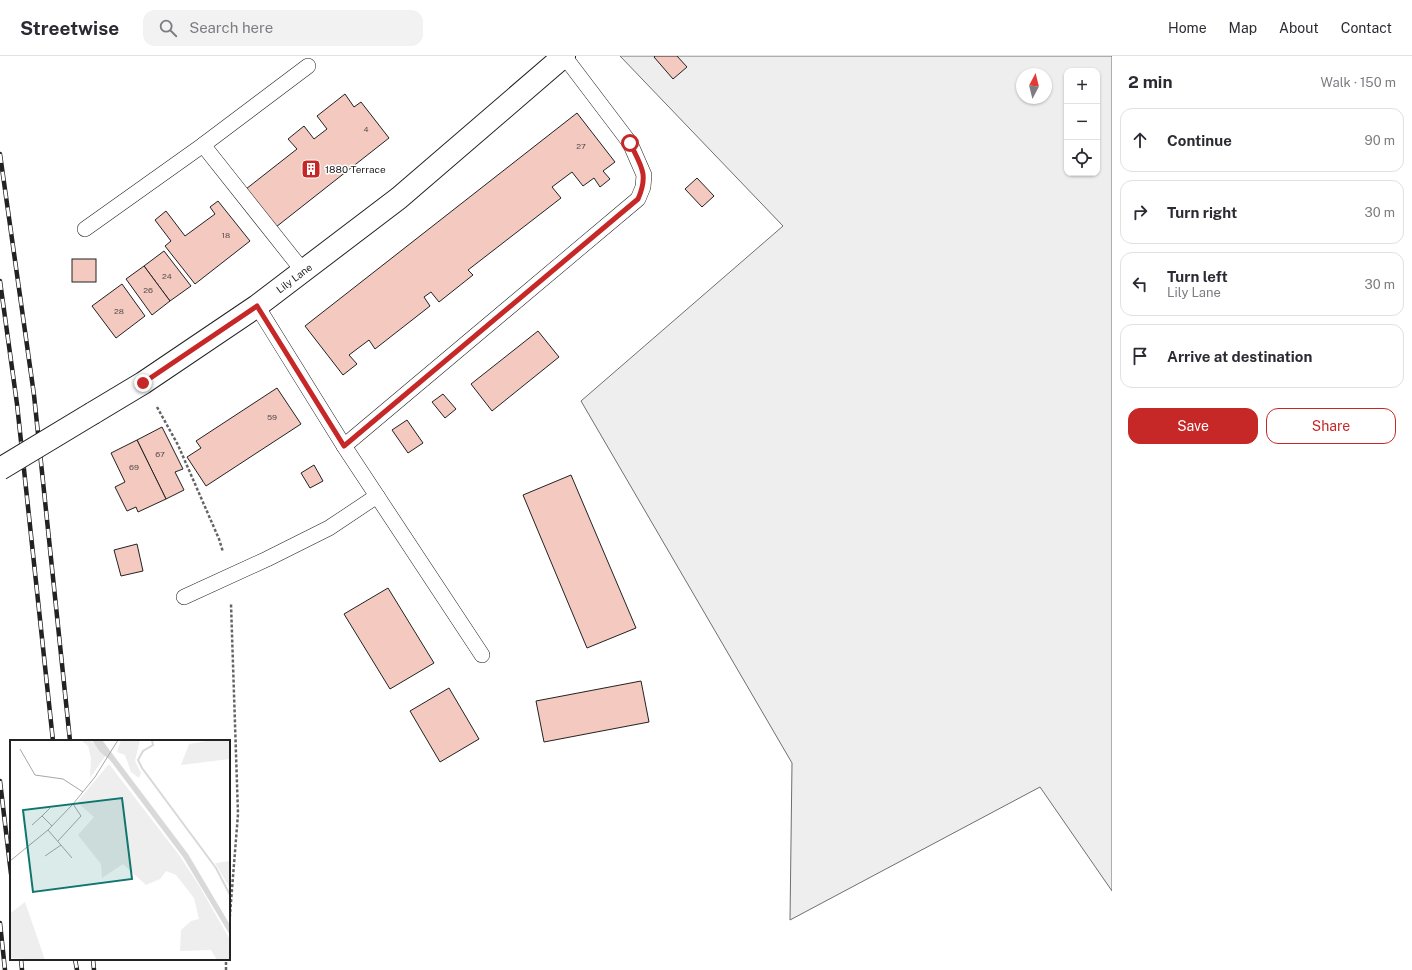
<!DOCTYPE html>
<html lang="en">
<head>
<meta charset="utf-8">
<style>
  body { margin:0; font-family:"Public Sans",sans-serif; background:#f2f2f3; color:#2b2b33 }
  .controls { position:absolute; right:12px; top:12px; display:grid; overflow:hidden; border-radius:8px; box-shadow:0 1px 3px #0004 }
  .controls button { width:36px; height:36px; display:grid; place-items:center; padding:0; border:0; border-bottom:1px solid #e1e1e2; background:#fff; color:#2b2b33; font:20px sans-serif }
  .compass { position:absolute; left:1016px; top:12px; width:36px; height:36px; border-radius:50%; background:#fff; box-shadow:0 1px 3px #0004; rotate:7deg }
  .stop { position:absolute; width:12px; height:12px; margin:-9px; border:3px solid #c62828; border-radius:50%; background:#fff }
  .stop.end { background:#c62828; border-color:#fff; box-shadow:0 1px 4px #0008 }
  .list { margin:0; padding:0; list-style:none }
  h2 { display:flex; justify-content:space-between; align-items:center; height:52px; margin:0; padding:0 16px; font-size:17px }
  h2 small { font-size:13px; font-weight:400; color:#7c7c81 }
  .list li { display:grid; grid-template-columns:26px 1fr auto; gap:12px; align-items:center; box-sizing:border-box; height:64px; margin:0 8px 8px; padding:0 8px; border:1px solid #e1e1e2; border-radius:12px }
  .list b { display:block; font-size:15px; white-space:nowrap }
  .list p { margin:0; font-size:13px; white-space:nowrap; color:#7c7c81 }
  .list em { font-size:13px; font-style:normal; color:#7c7c81 }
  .actions { display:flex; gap:8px; padding:12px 16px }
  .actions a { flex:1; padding:9px 0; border:1px solid #c62828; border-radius:12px; text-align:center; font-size:14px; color:#c62828 }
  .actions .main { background:#c62828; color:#fff }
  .icon { flex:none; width:22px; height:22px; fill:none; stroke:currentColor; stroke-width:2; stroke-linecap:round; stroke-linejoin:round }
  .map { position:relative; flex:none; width:1112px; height:914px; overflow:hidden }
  header { display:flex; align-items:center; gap:24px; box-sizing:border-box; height:56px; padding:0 20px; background:#fff; border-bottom:1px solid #e1e1e2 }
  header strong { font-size:19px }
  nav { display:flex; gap:22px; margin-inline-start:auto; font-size:14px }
  .search { width:280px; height:36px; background:#f2f2f3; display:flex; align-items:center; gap:10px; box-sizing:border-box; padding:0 14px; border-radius:12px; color:#7c7c81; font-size:15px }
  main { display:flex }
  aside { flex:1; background:#fff }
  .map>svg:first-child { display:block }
  .green { fill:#eee; stroke:#6f6f6f; fill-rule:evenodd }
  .building { fill:#f3c9c0; stroke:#222 }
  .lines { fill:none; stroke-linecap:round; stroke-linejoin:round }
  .lane-casing { stroke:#222; stroke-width:16 }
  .primary-casing { stroke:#222; stroke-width:24 }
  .path { stroke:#646464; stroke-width:2.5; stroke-dasharray:3 2; stroke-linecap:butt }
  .lane { stroke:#fff; stroke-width:15 }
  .primary { stroke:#fff; stroke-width:22 }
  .rail-casing { stroke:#222; stroke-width:4.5 }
  .rail { stroke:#fff; stroke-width:3; stroke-dasharray:9; stroke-linecap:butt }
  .primary-bridge-casing { stroke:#222; stroke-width:24; stroke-linecap:butt }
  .primary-bridge { stroke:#fff; stroke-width:22 }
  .route { stroke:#c62828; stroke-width:5 }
  .labels { text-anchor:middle; stroke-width:3; stroke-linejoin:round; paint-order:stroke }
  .number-label { font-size:8px; fill:#564c4a }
  .poi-label { font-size:10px; fill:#222; stroke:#fff; text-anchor:start }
  .street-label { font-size:10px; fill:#222; stroke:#fff }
  .inset-river { fill:none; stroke:#d9d9d9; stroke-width:2 }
  .inset-road { fill:none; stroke:#a7a7a7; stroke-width:1 }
  .view { fill:#0f766e; fill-opacity:0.15; stroke:#0f766e; stroke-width:2 }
  .inset-edge { fill:none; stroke:#222; stroke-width:2 }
</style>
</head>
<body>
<header>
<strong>Streetwise</strong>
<div class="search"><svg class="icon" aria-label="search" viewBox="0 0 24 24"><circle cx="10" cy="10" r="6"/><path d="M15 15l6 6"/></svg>Search here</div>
<nav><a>Home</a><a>Map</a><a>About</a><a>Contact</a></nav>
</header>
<main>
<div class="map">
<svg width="1112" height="914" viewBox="0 0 1112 914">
  <rect width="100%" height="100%" fill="#fff"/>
  <path class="green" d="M620 0H1112V835L1040 731 790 864 792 707 581 345 783 170ZM1067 15H1097V117H1067ZM1022 18H1046V42H1022Z"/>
  <g class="building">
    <path d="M655 0H677L687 11 673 23 654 1Z"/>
    <path d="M345 38 354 51 361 46 389 82 276 171 246 133 297 93 288 83 304 70 314 83 327 73 317 60Z"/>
    <path d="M577 57 615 106 603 115 610 123 600 131 594 122 583 130 572 116 552 131 561 142 468 214 473 219 439 246 431 236 424 241 430 250 375 293 369 284 349 299 357 308 343 319 305 270Z"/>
    <path d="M697 122 714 140 702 151 685 133Z"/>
    <path d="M218 145 250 185 195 228 165 190 171 185 155 164 166 155 185 180 215 158 210 151Z"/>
    <path d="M164 195 191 230 170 245 144 210Z"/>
    <rect x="72" y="203" width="24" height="23"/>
    <path d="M144 210 170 245 152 259 126 223Z"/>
    <path d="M122 228 145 260 116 282 92 250Z"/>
    <path d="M538 275 559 301 492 355 471 328Z"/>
    <path d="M277 332 301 368 206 430 187 401 201 392 196 385Z"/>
    <path d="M443 338 456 353 445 362 432 346Z"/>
    <path d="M407 364 423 387 408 397 392 374Z"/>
    <path d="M162 371 183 413 175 416 184 434 166 443 137 384Z"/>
    <path d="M137 384 166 443 138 456 136 451 127 455 115 431 125 426 111 397Z"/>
    <path d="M314 409 323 425 310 432 301 417Z"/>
    <path d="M571 419 636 572 587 592 523 439Z"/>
    <path d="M137 488 143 515 121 520 114 494Z"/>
    <path d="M388 532 434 607 390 633 344 558Z"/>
    <path d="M641 625 649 666 544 686 536 645Z"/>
    <path d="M449 632 479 683 440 706 410 655Z"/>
  </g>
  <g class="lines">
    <defs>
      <g id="lane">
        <path d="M85 173 203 89"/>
        <path d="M303 215 203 89 308 10"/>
        <path d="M257 250 344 390 482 599"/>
        <path d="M344 390 638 143 643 131 644 119 630 87 564 0"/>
        <path d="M184 541 267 503 329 472 377 440"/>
      </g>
      <path id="primary" d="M93 357 143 327 257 250 303 215 399 142 564 0"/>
    </defs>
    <use href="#lane" class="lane-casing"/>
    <use href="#primary" class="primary-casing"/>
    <g class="path">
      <path d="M157 351 178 389 219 483 223 496"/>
      <path d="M229 871 238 758 231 548"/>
      <path d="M226 914V903"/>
    </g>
    <use href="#lane" class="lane"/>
    <use href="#primary" class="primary"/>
    <defs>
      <g id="rail">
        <path d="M0 98 34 339 70 685"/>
        <path d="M0 225 17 348 53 685"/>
        <path d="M0 725 11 818"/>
        <path d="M0 867 5 914"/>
        <path d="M21 903 22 914"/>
        <path d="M75 903 77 914"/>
        <path d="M93 903 94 914"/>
      </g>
    </defs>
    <use href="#rail" class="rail-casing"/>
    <use href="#rail" class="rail"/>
    <defs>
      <path id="primary-bridge" d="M0 413 93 357"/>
    </defs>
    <use href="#primary-bridge" class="primary-bridge-casing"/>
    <use href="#primary-bridge" class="primary-bridge"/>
  </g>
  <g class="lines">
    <path class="route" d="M143 327 257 250 344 390 638 143C649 118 641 110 630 87"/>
  </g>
  <defs>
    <symbol id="building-square" viewBox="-11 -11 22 22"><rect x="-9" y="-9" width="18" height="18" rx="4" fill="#c62828" stroke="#fff"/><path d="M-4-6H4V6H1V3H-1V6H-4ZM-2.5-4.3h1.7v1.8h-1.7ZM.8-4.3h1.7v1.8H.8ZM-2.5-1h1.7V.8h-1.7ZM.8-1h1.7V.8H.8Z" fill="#fff"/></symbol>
  </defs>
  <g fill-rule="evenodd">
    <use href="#building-square" x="300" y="102" width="22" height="22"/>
  </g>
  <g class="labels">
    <g class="number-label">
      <text x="366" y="76">4</text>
      <text x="581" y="93">27</text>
      <text x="226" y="182">18</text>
      <text x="167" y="223">24</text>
      <text x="148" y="237">26</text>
      <text x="119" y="258">28</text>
      <text x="272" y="364">59</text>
      <text x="160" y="401">67</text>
      <text x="134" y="414">69</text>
    </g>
    <g class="poi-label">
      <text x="325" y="117">1880 Terrace</text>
    </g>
    <g class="street-label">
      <text transform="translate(294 222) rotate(-37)" y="4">Lily Lane</text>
    </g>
  </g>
  <g transform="translate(10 684)">
    <rect width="220" height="220" fill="#fff"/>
    <path d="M71 0H80L96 15 80 38 81 18 78 6ZM111 0H130L125 21 131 33 129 38 121 32 115 15 107 12ZM203 0H220V19L171 25 179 4ZM99 24 169 115 190 147 220 200V220H207L201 210 170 211 171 190 181 181 189 179 184 158 166 135 156 131 150 139 136 145 113 124 92 138 91 124 68 95 84 77 67 62ZM220 121V148L205 123ZM15 162 35 220 0 218V170L2 172Z" fill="#eee"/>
    <path d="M82 0H92L178 114 220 185V195L173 117 100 20 90 12Z" fill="#d9d9d9"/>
    <path class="inset-river" d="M142 0 143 5 133 11 128 20 132 28 206 128 220 155"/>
    <path class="inset-road" d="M10 9 25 35 53 39 73 52M40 68 32 76 42 86M22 85 32 76M38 90 62 118M48 101 71 76 63 64M35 116 51 105M0 121 38 90 63 64 85 37 108 0"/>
    <path class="view" d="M112 58 122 139 23 152 13 70Z"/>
    <rect width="220" height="220" class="inset-edge"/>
  </g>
</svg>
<div class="controls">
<button>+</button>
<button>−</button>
<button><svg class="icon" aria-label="locate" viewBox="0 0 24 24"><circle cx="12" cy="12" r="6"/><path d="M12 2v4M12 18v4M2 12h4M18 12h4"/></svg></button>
</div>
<svg class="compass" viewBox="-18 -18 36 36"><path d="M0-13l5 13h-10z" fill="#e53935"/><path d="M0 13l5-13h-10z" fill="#7c7c81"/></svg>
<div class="stop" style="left:630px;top:87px"></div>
<div class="stop end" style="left:143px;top:327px"></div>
</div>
<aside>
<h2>2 min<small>Walk · 150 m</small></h2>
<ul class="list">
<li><svg class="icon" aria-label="ahead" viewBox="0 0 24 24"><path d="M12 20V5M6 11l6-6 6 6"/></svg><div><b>Continue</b></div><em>90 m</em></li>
<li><svg class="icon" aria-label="right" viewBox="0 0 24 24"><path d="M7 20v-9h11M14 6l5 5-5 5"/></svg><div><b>Turn right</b></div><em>30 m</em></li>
<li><svg class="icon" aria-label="left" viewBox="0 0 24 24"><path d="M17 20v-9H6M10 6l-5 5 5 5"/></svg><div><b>Turn left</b><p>Lily Lane</p></div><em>30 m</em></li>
<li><svg class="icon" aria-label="arrive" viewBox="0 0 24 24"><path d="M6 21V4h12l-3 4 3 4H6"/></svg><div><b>Arrive at destination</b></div></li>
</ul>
<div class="actions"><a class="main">Save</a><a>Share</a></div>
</aside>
</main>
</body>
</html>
